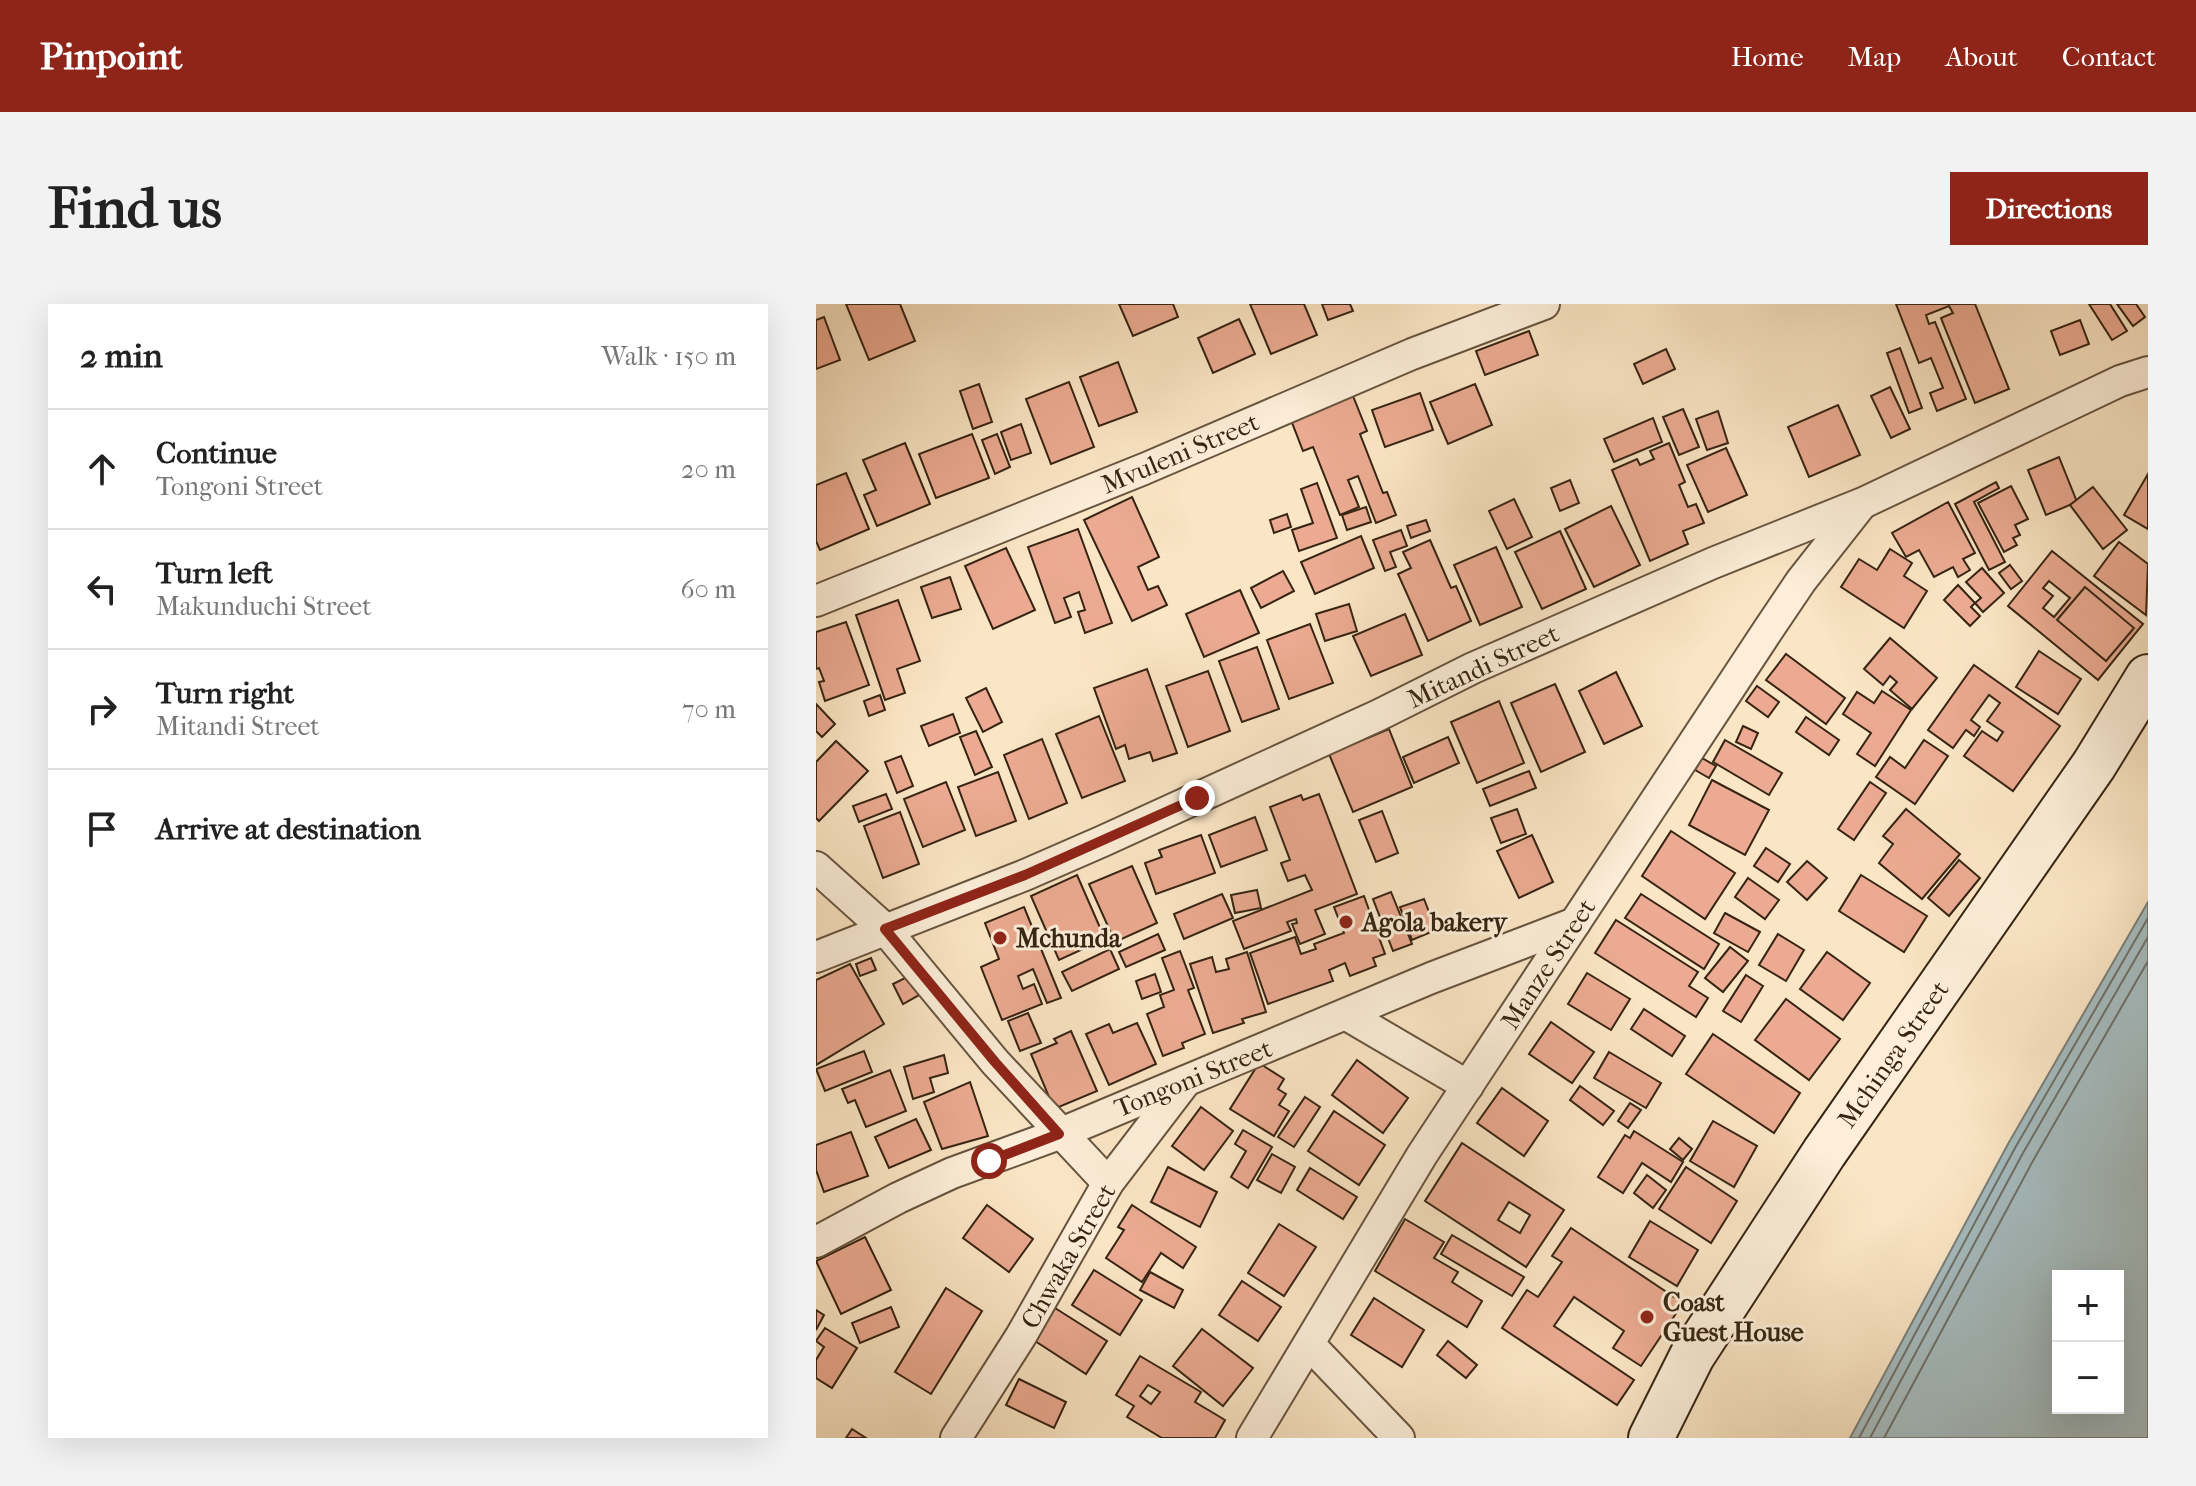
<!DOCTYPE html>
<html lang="en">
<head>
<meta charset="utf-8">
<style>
  body { margin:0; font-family:"IM FELL French Canon",serif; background:#f2f2f2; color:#222 }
  .controls { position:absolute; right:24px; bottom:24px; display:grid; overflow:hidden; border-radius:0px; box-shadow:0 8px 32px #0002 }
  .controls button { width:72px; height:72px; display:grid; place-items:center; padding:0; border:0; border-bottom:2px solid #e0e0e0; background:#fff; color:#222; font:40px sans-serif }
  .stop { position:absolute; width:24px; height:24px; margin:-18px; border:6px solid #8f2418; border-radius:50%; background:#fff }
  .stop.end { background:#8f2418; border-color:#fff; box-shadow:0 2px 8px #0008 }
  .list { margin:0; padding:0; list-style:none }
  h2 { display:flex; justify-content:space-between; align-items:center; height:104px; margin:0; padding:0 32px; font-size:34px }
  h2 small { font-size:26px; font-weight:400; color:#767676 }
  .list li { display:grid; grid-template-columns:52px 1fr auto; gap:24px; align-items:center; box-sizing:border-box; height:120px; padding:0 32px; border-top:2px solid #e0e0e0 }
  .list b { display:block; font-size:30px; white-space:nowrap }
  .list p { margin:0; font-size:26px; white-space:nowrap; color:#767676 }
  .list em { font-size:26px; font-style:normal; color:#767676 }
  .icon { flex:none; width:44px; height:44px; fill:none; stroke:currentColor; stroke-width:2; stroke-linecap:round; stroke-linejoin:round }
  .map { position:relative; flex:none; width:1332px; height:1134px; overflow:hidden; border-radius:0px }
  header { display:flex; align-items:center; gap:48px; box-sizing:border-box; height:112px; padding:0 40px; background:#8f2418; color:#fff }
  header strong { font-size:38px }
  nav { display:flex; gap:44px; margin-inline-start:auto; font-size:28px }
  .intro { display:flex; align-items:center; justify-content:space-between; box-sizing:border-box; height:192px; padding:0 48px }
  h1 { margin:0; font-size:56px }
  .button { padding:20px 36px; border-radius:0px; background:#8f2418; color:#fff; font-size:28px; font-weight:700 }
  main { display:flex; gap:48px; padding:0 48px }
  aside { flex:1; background:#fff; border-radius:0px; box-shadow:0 8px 32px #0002 }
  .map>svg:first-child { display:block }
  .water { fill:#a5bcc0; stroke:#797f7a; stroke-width:2; fill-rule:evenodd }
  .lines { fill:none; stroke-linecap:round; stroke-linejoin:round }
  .shore { stroke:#6e7069; stroke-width:2 }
  .building { fill:#ebaa91; stroke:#362412; stroke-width:2; fill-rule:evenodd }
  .minor-casing { stroke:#67543e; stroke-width:34 }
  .secondary-casing { stroke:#362412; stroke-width:48 }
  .minor { stroke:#fceed9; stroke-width:30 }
  .secondary { stroke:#fceed9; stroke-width:44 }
  .route { stroke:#8f2418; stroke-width:10 }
  .poi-dot { fill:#8f2418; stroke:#fceed9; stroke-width:3 }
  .labels { text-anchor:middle; stroke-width:6; stroke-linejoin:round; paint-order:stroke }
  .street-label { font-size:26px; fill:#362412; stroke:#fceed9 }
  .poi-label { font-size:26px; font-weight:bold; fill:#362412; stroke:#fceed9; text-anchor:start }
</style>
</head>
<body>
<header>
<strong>Pinpoint</strong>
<nav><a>Home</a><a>Map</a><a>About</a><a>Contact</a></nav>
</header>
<div class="intro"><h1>Find us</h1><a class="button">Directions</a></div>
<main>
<aside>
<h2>2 min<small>Walk · 150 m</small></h2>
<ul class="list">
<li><svg class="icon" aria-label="ahead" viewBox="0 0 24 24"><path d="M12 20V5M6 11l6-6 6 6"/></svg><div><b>Continue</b><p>Tongoni Street</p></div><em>20 m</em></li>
<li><svg class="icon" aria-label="left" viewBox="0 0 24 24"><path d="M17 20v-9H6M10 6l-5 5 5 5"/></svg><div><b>Turn left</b><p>Makunduchi Street</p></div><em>60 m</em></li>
<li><svg class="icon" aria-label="right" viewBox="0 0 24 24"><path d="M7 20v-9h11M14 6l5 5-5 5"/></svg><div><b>Turn right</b><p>Mitandi Street</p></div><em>70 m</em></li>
<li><svg class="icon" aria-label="arrive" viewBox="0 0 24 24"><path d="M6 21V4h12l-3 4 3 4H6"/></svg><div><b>Arrive at destination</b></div></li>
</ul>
</aside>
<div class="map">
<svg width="1332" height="1134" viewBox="0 0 1332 1134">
  <rect width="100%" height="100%" fill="#fae5c4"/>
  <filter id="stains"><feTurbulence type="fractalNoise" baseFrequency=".0025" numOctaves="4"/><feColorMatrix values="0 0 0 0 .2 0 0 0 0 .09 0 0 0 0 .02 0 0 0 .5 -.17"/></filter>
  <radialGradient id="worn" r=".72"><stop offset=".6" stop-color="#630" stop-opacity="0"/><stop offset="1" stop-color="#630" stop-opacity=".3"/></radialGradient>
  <path class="water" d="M1332 598V1134H1034L1192 840ZM1242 972H1302V1104H1242Z"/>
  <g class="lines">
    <g class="shore">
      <path d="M1043 1134 1199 844 1332 614"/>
      <path d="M1054 1134 1207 849 1332 633"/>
      <path d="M1068 1134 1218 855 1332 657"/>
    </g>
  </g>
  <g class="building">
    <path d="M30 0H84L99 37 53 56Z"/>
    <path d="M303 0H357L362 13 317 32Z"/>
    <path d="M434 0H488L501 31 455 50Z"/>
    <path d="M506 0H534L537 7 512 16Z"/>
    <path d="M1080 0H1159L1193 85 1159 99 1125 14 1137 9 1133 2 1110 11 1113 20 1119 18 1150 95 1121 107 1114 89 1127 84 1115 54 1103 59Z"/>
    <path d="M1273 0H1294L1311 27 1296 36Z"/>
    <path d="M1301 0H1320L1329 13 1317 22Z"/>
    <path d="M8 13 24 56 0 65V16Z"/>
    <path d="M423 15 439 50 397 69 382 34Z"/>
    <path d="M1264 16 1273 40 1244 51 1235 27Z"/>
    <path d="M713 27 722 51 669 71 660 47Z"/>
    <path d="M1084 44 1106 104 1093 109 1071 49Z"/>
    <path d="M850 45 859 65 827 80 818 60Z"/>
    <path d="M302 58 321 108 283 122 264 73Z"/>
    <path d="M253 78 278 143 235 160 210 95Z"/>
    <path d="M163 80 176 118 157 125 144 87Z"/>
    <path d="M659 80 676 121 632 140 614 98Z"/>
    <path d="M1074 83 1094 125 1075 134 1055 92Z"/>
    <path d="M604 89 617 126 569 143 556 106Z"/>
    <path d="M537 92 551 127 544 130 567 189 571 188 580 211 560 219 542 172 532 176 543 203 524 211 497 143 487 147 475 116Z"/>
    <path d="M1022 101 1044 151 993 173 972 123Z"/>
    <path d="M867 105 883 143 863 151 847 113Z"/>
    <path d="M902 107 912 139 891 146 880 115Z"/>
    <path d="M837 114 846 138 798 158 788 135Z"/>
    <path d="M205 120 215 149 195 156 185 128Z"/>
    <path d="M156 130 173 174 120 194 103 150Z"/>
    <path d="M181 130 194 163 179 170 166 136Z"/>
    <path d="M89 139 114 200 61 222 48 191 60 186 47 156Z"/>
    <path d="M853 139 869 178 863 181 872 203 880 200 888 219 867 227 872 240 834 257 796 166 821 155 824 161 838 155 834 147Z"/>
    <path d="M910 144 931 191 892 208 871 161Z"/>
    <path d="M1243 153 1261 198 1230 211 1212 166Z"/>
    <path d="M30 169 53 225 4 246 0 237V181Z"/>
    <path d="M1332 170V225L1308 211Z"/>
    <path d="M754 176 763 199 744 207 735 184Z"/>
    <path d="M1180 178 1183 184 1158 198 1189 258 1173 266 1139 200Z"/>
    <path d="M501 179 521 234 483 247 476 226 497 219 485 185Z"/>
    <path d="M1195 182 1212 215 1199 221 1204 231 1197 234 1201 241 1188 248 1162 199Z"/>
    <path d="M1277 183 1311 226 1287 245 1254 201Z"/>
    <path d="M316 193 343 253 322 263 332 286 342 282 351 301 316 317 268 216Z"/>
    <path d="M698 195 716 233 691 245 673 207Z"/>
    <path d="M1132 198 1159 249 1147 255 1154 266 1142 273 1137 263 1118 273 1103 246 1090 253 1076 229Z"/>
    <path d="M795 202 824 261 778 283 749 225Z"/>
    <path d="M550 203 555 218 531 226 526 211Z"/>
    <path d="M471 210 475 223 458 229 454 216Z"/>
    <path d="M610 216 614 227 595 234 591 222Z"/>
    <path d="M262 225 296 319 269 329 262 308 269 306 263 288 248 294 255 313 239 319 212 243Z"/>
    <path d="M585 226 591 242 574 248 580 263 569 267 557 236Z"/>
    <path d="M744 227 770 285 726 305 699 248Z"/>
    <path d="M545 232 558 264 499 290 485 258Z"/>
    <path d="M614 236 635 284 640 282 655 317 612 337 582 270 595 264 587 248Z"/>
    <path d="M1303 238 1332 260 1330 311 1278 272Z"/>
    <path d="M680 243 706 303 664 321 638 261Z"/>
    <path d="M190 244 219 306 177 325 149 262Z"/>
    <path d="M1074 245 1096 259 1088 272 1111 287 1088 324 1025 283 1043 255 1061 266Z"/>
    <path d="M1236 247 1327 320 1282 376 1192 302ZM1233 277 1254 294 1238 313 1227 304 1237 292 1227 284Z"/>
    <path d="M1194 261 1206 277 1195 285 1183 269Z"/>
    <path d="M1166 264 1188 289 1167 308 1159 299 1165 294 1150 278Z"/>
    <path d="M467 267 478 287 445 304 435 284Z"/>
    <path d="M134 273 145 305 116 314 105 283Z"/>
    <path d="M1142 281 1159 299 1155 303 1164 312 1154 322 1128 296Z"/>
    <path d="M1269 283 1318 324 1290 357 1241 316Z"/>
    <path d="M424 286 443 329 388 353 370 310Z"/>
    <path d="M82 296 104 357 81 365 89 389 69 396 40 311Z"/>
    <path d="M533 300 541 327 509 337 500 310Z"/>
    <path d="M589 310 606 351 555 372 537 332Z"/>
    <path d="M30 318 53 381 9 397 3 378 8 377 3 364 0 365V328Z"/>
    <path d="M494 320 517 379 473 395 451 336Z"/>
    <path d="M1074 334 1121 374 1096 405 1074 386 1081 378 1074 372 1067 381 1048 365Z"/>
    <path d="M441 343 463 405 426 418 403 357Z"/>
    <path d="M1223 347 1265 375 1242 410 1200 383Z"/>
    <path d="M970 350 1029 394 1010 420 950 376Z"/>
    <path d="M1158 361 1244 422 1197 487 1148 452 1166 427 1181 437 1187 428 1171 417 1184 399 1173 391 1155 416 1164 423 1158 432 1150 426 1137 444 1112 426Z"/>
    <path d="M331 365 361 449 337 457 334 448 313 455 309 441 300 445 278 384Z"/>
    <path d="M392 367 414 427 372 443 350 382Z"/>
    <path d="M800 368 826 422 788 440 763 387Z"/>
    <path d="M739 380 769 448 725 468 695 399Z"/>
    <path d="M941 382 963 398 952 413 930 397Z"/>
    <path d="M170 384 186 418 167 428 150 394Z"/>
    <path d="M1066 387 1095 406 1059 462 1041 450 1055 429 1027 410 1041 388 1058 399Z"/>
    <path d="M64 391 69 406 53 412 48 397Z"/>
    <path d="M683 397 708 459 661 479 635 418Z"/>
    <path d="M0 400 19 420 6 433 0 427Z"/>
    <path d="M137 410 144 429 113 442 105 422Z"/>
    <path d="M283 412 309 477 266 494 240 430Z"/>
    <path d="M990 413 1023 436 1013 451 980 428Z"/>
    <path d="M927 422 942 429 935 445 920 438Z"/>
    <path d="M573 425 596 483 537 508 513 450Z"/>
    <path d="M160 427 176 463 159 471 144 433Z"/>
    <path d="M632 433 643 459 598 479 587 453Z"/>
    <path d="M226 435 251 499 213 515 188 451Z"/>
    <path d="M909 436 966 469 953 491 897 458Z"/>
    <path d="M1108 436 1132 452 1099 500 1060 473 1074 453 1089 464Z"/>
    <path d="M20 437 52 467 3 517 0 514V458Z"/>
    <path d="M85 452 97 482 81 489 69 458Z"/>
    <path d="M886 454 900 462 893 474 879 466Z"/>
    <path d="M713 467 720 484 674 502 667 485Z"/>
    <path d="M182 468 200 517 160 532 142 483Z"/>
    <path d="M896 476 953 506 929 551 873 521Z"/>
    <path d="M130 478 149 526 107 543 88 495Z"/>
    <path d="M1054 478 1070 489 1038 536 1022 525Z"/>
    <path d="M70 490 76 505 43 518 37 502Z"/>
    <path d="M503 490 541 590 499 606 509 630 484 640 476 620 481 619 480 615 471 618 475 627 428 645 417 617 496 586 489 571 472 577 465 559 474 556 454 503 485 491 487 496Z"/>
    <path d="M701 505 710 530 685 539 675 514Z"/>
    <path d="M1090 505 1144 550 1106 595 1063 559 1077 540 1067 532Z"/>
    <path d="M566 507 582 549 560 558 543 516Z"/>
    <path d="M84 508 103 560 67 574 48 522Z"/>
    <path d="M439 513 451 546 405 563 393 531Z"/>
    <path d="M855 527 919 569 889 615 826 572Z"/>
    <path d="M385 531 399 569 340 590 329 559 346 553 343 546Z"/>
    <path d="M716 531 737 578 703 594 681 547Z"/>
    <path d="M950 544 974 560 962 578 938 562Z"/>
    <path d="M1143 556 1164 574 1133 612 1112 594Z"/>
    <path d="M991 557 1011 574 991 596 971 578Z"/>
    <path d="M316 562 341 619 299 638 273 580Z"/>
    <path d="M261 571 289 635 243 656 215 592Z"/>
    <path d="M1045 571 1111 612 1088 648 1023 607Z"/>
    <path d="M932 574 963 596 949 615 919 593Z"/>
    <path d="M441 586 445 604 419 609 415 591Z"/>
    <path d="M575 588 596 640 577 647 557 595Z"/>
    <path d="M406 590 417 614 368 635 358 610Z"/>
    <path d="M825 590 903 640 888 665 809 614Z"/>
    <path d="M548 592 569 650 557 654 560 662 534 672 529 659 513 666 517 677 452 700 434 649 479 633 485 650 500 645 498 640 528 629 518 603Z"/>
    <path d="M608 595 620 626 596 636 584 603Z"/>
    <path d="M208 603 245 694 231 699 217 665 202 672 207 685 218 680 226 700 186 716 165 663 183 655 169 619Z"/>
    <path d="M909 609 944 628 932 648 898 629Z"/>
    <path d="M800 616 882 668 873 682 892 694 880 713 779 649Z"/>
    <path d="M342 630 349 646 310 663 303 648Z"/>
    <path d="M962 630 988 646 970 677 943 661Z"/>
    <path d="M914 643 932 657 907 688 889 674Z"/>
    <path d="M294 645 303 665 256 687 246 668Z"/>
    <path d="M364 647 378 684 372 686 389 730 366 739 368 744 347 752 331 710 348 703 344 691 358 686 346 654Z"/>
    <path d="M431 648 450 708 426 715 428 719 397 729 374 660 396 653 400 668 413 665 410 655Z"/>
    <path d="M1011 648 1054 679 1027 716 984 685Z"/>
    <path d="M55 654 60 666 44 672 40 660Z"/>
    <path d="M34 660 68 720 0 761V676Z"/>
    <path d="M771 669 814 695 795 726 752 700Z"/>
    <path d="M339 670 345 688 326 695 320 677Z"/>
    <path d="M930 671 947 682 925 718 907 707Z"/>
    <path d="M93 672 103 691 87 700 77 680Z"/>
    <path d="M970 695 1024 735 993 776 939 736Z"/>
    <path d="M828 705 869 732 856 752 815 725Z"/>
    <path d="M212 709 225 739 204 747 192 717Z"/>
    <path d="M735 718 778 748 756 779 713 750Z"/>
    <path d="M321 719 340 760 293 781 270 730 293 720 297 729Z"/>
    <path d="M255 727 281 787 238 805 215 750 241 739 238 735Z"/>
    <path d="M897 730 984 789 958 829 870 770Z"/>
    <path d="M48 747 56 768 9 787 0 765Z"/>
    <path d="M793 748 845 779 830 804 778 774Z"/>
    <path d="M128 751 132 769 114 774 118 788 97 795 88 763Z"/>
    <path d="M541 756 592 794 567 829 516 791Z"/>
    <path d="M443 759 468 775 462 785 470 790 463 801 473 807 458 832 414 805Z"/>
    <path d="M74 766 90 807 50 823 39 796 32 799 26 785Z"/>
    <path d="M154 778 172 832 126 845 108 798Z"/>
    <path d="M764 782 798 807 787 821 754 796Z"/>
    <path d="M686 784 732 817 708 852 661 819Z"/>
    <path d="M489 793 504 803 478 843 462 833Z"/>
    <path d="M814 799 825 806 812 824 802 817Z"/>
    <path d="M385 803 417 827 388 866 356 842Z"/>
    <path d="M518 807 569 841 543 881 492 847Z"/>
    <path d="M100 815 115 846 73 864 59 833Z"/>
    <path d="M897 817 941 842 918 883 874 857Z"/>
    <path d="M427 826 456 843 432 884 415 873 430 847 419 840Z"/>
    <path d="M818 827 867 858 855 878 826 859 807 889 782 873 809 831 814 834Z"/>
    <path d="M35 828 52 872 8 888 0 866V841Z"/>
    <path d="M863 834 876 845 867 856 854 845Z"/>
    <path d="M646 839 748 906 710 963 609 897ZM693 898 714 911 704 929 682 916Z"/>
    <path d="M456 850 479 863 465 889 441 876Z"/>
    <path d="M352 863 401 888 384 923 335 898Z"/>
    <path d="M870 863 921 897 895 939 843 905Z"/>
    <path d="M494 864 541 893 527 915 481 886Z"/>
    <path d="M831 871 850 886 837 904 818 889Z"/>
    <path d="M171 901 217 935 193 968 147 934Z"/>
    <path d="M316 901 380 943 367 964 345 949 326 978 290 954 308 926 302 923Z"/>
    <path d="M589 915 628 938 618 954 642 968 636 978 666 997 651 1023 559 967Z"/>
    <path d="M834 917 882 946 861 982 813 953Z"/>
    <path d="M463 920 500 943 468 992 432 969Z"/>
    <path d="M755 924 867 999 825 1062 797 1044 808 1027 758 993 738 1022 818 1076 801 1101 686 1024 711 986 722 993 746 958 736 952Z"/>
    <path d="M636 931 708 973 696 992 625 950Z"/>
    <path d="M49 933 75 986 25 1010 0 957Z"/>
    <path d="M278 966 326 996 304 1031 256 1001Z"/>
    <path d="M334 968 367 986 358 1004 324 986Z"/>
    <path d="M426 977 465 1003 442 1037 403 1011Z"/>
    <path d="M130 984 166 1007 115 1090 79 1068Z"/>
    <path d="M558 994 608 1026 586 1063 535 1031Z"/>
    <path d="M75 1003 83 1023 44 1039 36 1019Z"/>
    <path d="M239 1004 291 1037 270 1070 219 1037Z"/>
    <path d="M0 1006 8 1011 0 1026Z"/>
    <path d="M9 1024 41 1044 16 1084 0 1074V1056L8 1043 0 1037Z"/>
    <path d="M386 1025 437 1064 407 1102 357 1062Z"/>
    <path d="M632 1037 661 1061 650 1074 621 1051Z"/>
    <path d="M324 1052 385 1088 379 1098 409 1116 399 1134H346L311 1113 318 1102 300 1091ZM332 1081 344 1088 335 1100 324 1092Z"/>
    <path d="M203 1075 250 1098 238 1124 190 1101Z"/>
    <path d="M36 1125 50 1134H30Z"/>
  </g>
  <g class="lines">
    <defs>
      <g id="minor">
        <path d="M0 297 328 165 596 50 728 0"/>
        <path d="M0 563 69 625 179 758 292 879"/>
        <path d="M0 653 209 571 287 537 563 411 657 364 897 259 1047 199 1304 77 1332 68"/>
        <path d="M531 711 652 782"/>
        <path d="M0 938 82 894 136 869 243 830 615 674 759 619"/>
        <path d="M493 1040 583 1134"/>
        <path d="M140 1134 205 1032 292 879 370 777"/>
        <path d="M436 1134 606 851 952 326 985 277 1044 202"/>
      </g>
      <path id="secondary" d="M835 1134 876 1052 1008 849 1278 461 1332 373"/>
    </defs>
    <use href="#minor" class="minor-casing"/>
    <use href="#secondary" class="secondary-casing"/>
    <use href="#minor" class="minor"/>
    <use href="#secondary" class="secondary"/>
  </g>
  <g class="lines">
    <path class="route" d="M173 857 243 830 179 758 69 625 209 571 381 494"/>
  </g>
  <g class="poi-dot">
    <circle cx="530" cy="618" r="8"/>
    <circle cx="184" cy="634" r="8"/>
    <circle cx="831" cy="1013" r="8"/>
  </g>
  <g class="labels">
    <g class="street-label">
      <text transform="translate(364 149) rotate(-23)" y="9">Mvuleni Street</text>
      <text transform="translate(667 362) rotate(-25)" y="9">Mitandi Street</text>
      <text transform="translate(732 660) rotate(-57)" y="9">Manze Street</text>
      <text transform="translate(1077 750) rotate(-55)" y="9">Mchinga Street</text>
      <text transform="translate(377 774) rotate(-22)" y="9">Tongoni Street</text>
      <text transform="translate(252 952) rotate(-60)" y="9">Chwaka Street</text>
    </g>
    <g class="poi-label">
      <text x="546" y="627">Agola bakery</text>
      <text x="200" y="643">Mchunda</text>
      <text x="847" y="1007">Coast<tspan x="847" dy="30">Guest House</tspan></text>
    </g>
  </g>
  <rect width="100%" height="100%" filter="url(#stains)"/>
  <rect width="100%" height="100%" fill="url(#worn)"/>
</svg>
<div class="controls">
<button>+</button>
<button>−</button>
</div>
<div class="stop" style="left:173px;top:857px"></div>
<div class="stop end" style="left:381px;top:494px"></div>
</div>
</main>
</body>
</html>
